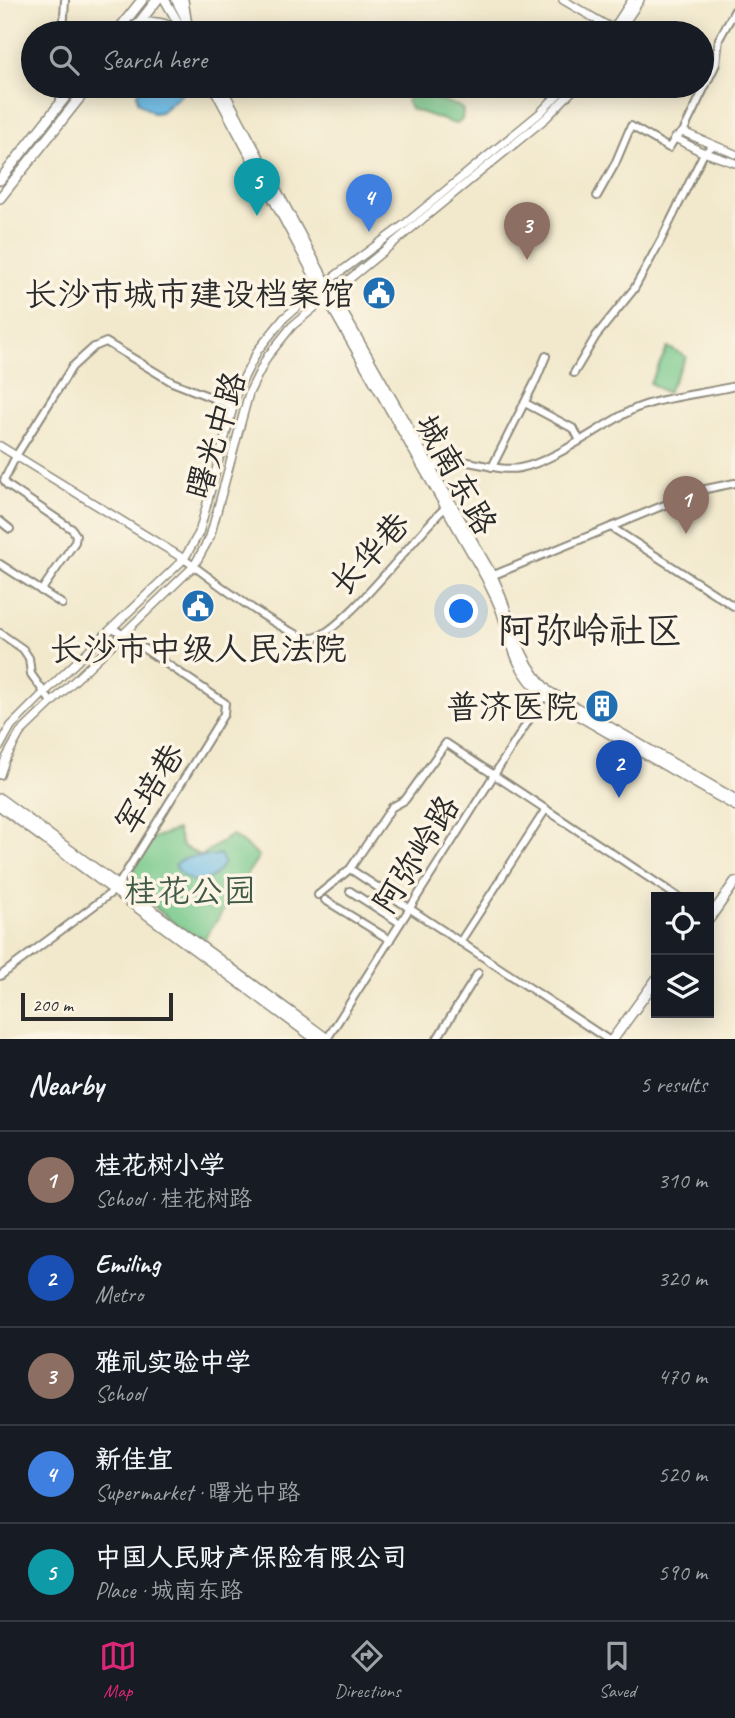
<!DOCTYPE html>
<html lang="en">
<head>
<meta charset="utf-8">
<style>
  body { margin:0; font-family:Caveat,"LXGW WenKai TC",sans-serif; background:#242831; color:#f1f3f6 }
  .controls { position:absolute; right:21px; bottom:21px; display:grid; overflow:hidden; border-radius:0px; box-shadow:0 4px 18px #0003 }
  .controls button { width:63px; height:63px; display:grid; place-items:center; padding:0; border:0; border-bottom:2px solid #363941; background:#171b24; color:#f1f3f6; font:35px sans-serif }
  .scale { position:absolute; left:21px; bottom:18px; width:152px; box-sizing:border-box; padding-left:7px; border:4px solid #2b2b2b; border-top:0; font-size:19px; line-height:24px; white-space:nowrap; color:#2b2b2b; -webkit-text-stroke:5px #fcf5e5; paint-order:stroke }
  .you { position:absolute; left:462px; top:612px; width:24px; height:24px; margin:-18px; border:5px solid #fff; border-radius:50%; background:#1a73e8; box-shadow:0 0 0 10px #1a73e833 }
  .badge { display:grid; place-items:center; width:46px; height:46px; border-radius:50%; background:#db2777; color:#fff; font-size:23px; font-weight:700 }
  .pin { position:absolute; translate:-50% -58px; filter:drop-shadow(0 2px 4px #0008) }
  .pin::after { content:''; position:absolute; top:37px; width:24px; height:21px; background:inherit; clip-path:polygon(0 0,100% 0,50% 100%) }
  .list { margin:0; padding:0; list-style:none }
  h2 { display:flex; justify-content:space-between; align-items:center; height:91px; margin:0; padding:0 28px; font-size:30px }
  h2 small { font-size:23px; font-weight:400; color:#9ea1a6 }
  .list li { display:grid; grid-template-columns:46px 1fr auto; gap:21px; align-items:center; box-sizing:border-box; height:98px; padding:0 28px; border-top:2px solid #363941 }
  .list b { display:block; font-size:26px; white-space:nowrap }
  .list p { margin:0; font-size:23px; white-space:nowrap; color:#9ea1a6 }
  .list em { font-size:23px; font-style:normal; color:#9ea1a6 }
  .icon { flex:none; width:38px; height:38px; fill:none; stroke:currentColor; stroke-width:2; stroke-linecap:round; stroke-linejoin:round }
  .map { position:relative; flex:none; width:735px; height:1039px; overflow:hidden }
  .search { position:absolute; background:#171b24; box-shadow:0 4px 18px #0003; left:21px; right:21px; top:21px; height:77px; display:flex; align-items:center; gap:18px; box-sizing:border-box; padding:0 24px; border-radius:38px; color:#9ea1a6; font-size:26px }
  .sheet { height:581px; background:#171b24 }
  nav { display:flex; justify-content:space-around; align-items:center; box-sizing:border-box; height:98px; border-top:2px solid #363941; background:#171b24; font-size:19px; color:#9ea1a6 }
  nav a { display:grid; justify-items:center; gap:4px }
  nav .on { color:#db2777 }
  .map>svg:first-child { display:block }
  .green { fill:#74c88b; stroke:#507a5b; stroke-width:2 }
  .water { fill:#6ebde8; stroke:#4c748a; stroke-width:2 }
  .lines { fill:none; stroke-linecap:round; stroke-linejoin:round }
  .minor-casing { stroke:#8e8a7c; stroke-width:10 }
  .tertiary-casing { stroke:#8e8a7c; stroke-width:10 }
  .secondary-casing { stroke:#8e8a7c; stroke-width:11 }
  .primary-casing { stroke:#8e8a7c; stroke-width:12 }
  .minor { stroke:#fff; stroke-width:6 }
  .tertiary { stroke:#fff; stroke-width:7 }
  .secondary { stroke:#fff; stroke-width:8 }
  .primary { stroke:#fff; stroke-width:9 }
  .labels { text-anchor:middle; stroke-width:7; stroke-linejoin:round; paint-order:stroke }
  .poi-label { font-size:33px; fill:#2b2b2b; stroke:#fcf5e5; text-anchor:end }
  .street-label { font-size:33px; fill:#2b2b2b; stroke:#fcf5e5 }
  .park-label { font-size:33px; fill:#415a48; stroke:#fcf5e5 }
  .quarter-label { font-size:37px; fill:#2b2b2b; stroke:#fcf5e5 }
</style>
</head>
<body>
<div class="map">
<svg width="735" height="1039" viewBox="0 0 735 1039">
  <rect width="100%" height="100%" fill="#fcf5e5"/>
  <filter id="ink" filterUnits="userSpaceOnUse"><feTurbulence type="fractalNoise" baseFrequency=".0143" numOctaves="2"/><feDisplacementMap in="SourceGraphic" scale="14" xChannelSelector="R" yChannelSelector="G"/><feConvolveMatrix kernelMatrix="1 2 1 2 8 2 1 2 1" color-interpolation-filters="sRGB"/></filter>
  <filter id="wash" filterUnits="userSpaceOnUse"><feTurbulence type="fractalNoise" baseFrequency=".00686" numOctaves="4" result="noise"/><feDisplacementMap in="SourceGraphic" scale="28" xChannelSelector="R" yChannelSelector="G"/><feGaussianBlur stdDeviation="1.57" result="paint"/><feColorMatrix in="noise" values="0 0 0 0 0 0 0 0 0 0 0 0 0 0 0 0 0 1.4 0 .05"/><feComposite in="paint" operator="in"/></filter>
  <g filter="url(#wash)">
    <rect width="100%" height="100%" fill="#f2e9cd"/>
    <g class="green">
      <path d="M416 92 458 106 463 110 462 120 455 124 411 109 407 102 409 96Z"/>
      <path d="M668 347 686 357 667 393 650 383Z"/>
      <path d="M177 830 182 846 201 856 232 835 259 856 200 946 126 882 152 838Z"/>
    </g>
    <g class="water">
      <path d="M142 86H175L182 94 161 112 153 113 138 102 137 94Z"/>
      <path d="M220 854 224 862C214 885 187 889 175 865 185 853 205 859 220 854Z"/>
    </g>
  </g>
  <g filter="url(#ink)">
    <g class="lines">
      <defs>
        <g id="minor">
          <path d="M63 33 65 0"/>
          <path d="M60 101 61 86"/>
          <path d="M597 196 615 164 631 126 669 148 675 138 683 132 716 64 719 39 735 10"/>
          <path d="M574 373 596 336 634 289 661 240 704 153 713 146"/>
          <path d="M525 403 574 429 579 439"/>
          <path d="M492 467 536 380 546 356"/>
          <path d="M431 469C437 466 444 460 450 460 474 460 496 472 520 468 553 462 599 427 630 411 659 397 703 394 735 386"/>
          <path d="M0 521 10 529"/>
          <path d="M611 527 735 607"/>
          <path d="M184 559C208 576 287 639 312 638 341 636 419 530 446 507"/>
          <path d="M0 564 62 604"/>
          <path d="M489 577 701 490 735 483"/>
          <path d="M41 591 75 542 76 535 72 529 7 485 4 480 16 456 72 367 94 347 106 342 172 382 233 406"/>
          <path d="M0 633 23 649 29 658 31 674 51 702"/>
          <path d="M350 869 607 1039"/>
          <path d="M350 891 400 923"/>
          <path d="M318 895 350 869 392 807 405 800 446 743 678 897"/>
          <path d="M325 900 356 919"/>
          <path d="M361 922 390 940"/>
          <path d="M460 942 546 809"/>
          <path d="M0 976 115 890 224 714 225 703 113 628"/>
          <path d="M327 1039 544 696"/>
          <path d="M437 1039 478 973"/>
        </g>
        <g id="tertiary">
          <path d="M563 0 613 29"/>
          <path d="M611 32 632 0"/>
          <path d="M618 33 640 0"/>
          <path d="M683 132 735 154"/>
          <path d="M675 138 700 151 735 163"/>
          <path d="M0 446 184 559"/>
          <path d="M0 746 11 726 43 694 184 559 199 533 238 389 258 350 284 318 320 287 405 224 540 113 566 86"/>
          <path d="M0 775 5 760 20 733 194 566 210 537 249 393 267 357 292 326 546 118 577 86"/>
        </g>
        <g id="secondary">
          <path d="M165 0 184 33"/>
          <path d="M176 0 193 33"/>
          <path d="M213 86 320 287 486 578C491 590 498 601 502 614 514 651 514 667 544 696L735 806"/>
          <path d="M221 86 329 288 492 575C513 618 513 654 548 691L735 799"/>
        </g>
        <g id="primary">
          <path d="M183 0 186 19"/>
          <path d="M136 26C153 21 165 21 179 33"/>
          <path d="M116 33 142 0"/>
          <path d="M131 33 157 0"/>
          <path d="M0 180 74 86"/>
          <path d="M0 198 89 86"/>
          <path d="M0 799 327 1039"/>
          <path d="M0 806 316 1039"/>
          <path d="M709 919 735 882"/>
          <path d="M613 1039 656 980"/>
        </g>
      </defs>
      <use href="#minor" class="minor-casing"/>
      <use href="#tertiary" class="tertiary-casing"/>
      <use href="#secondary" class="secondary-casing"/>
      <use href="#primary" class="primary-casing"/>
      <use href="#minor" class="minor"/>
      <use href="#tertiary" class="tertiary"/>
      <use href="#secondary" class="secondary"/>
      <use href="#primary" class="primary"/>
    </g>
  </g>
  <defs>
    <symbol id="civic-disc" viewBox="-11 -11 22 22"><circle r="9.5" fill="#1f6fb2" stroke="#fcf5e5"/><path d="M-.6-6.5H3V-4.5H.6V-3L4-1V1h2V6H-6V1h2V-1L-.6-3ZM-1.2 2.5V6h2.4V2.5Z" fill="#fff"/></symbol>
    <symbol id="building-disc" viewBox="-11 -11 22 22"><circle r="9.5" fill="#1f6fb2" stroke="#fcf5e5"/><path d="M-4-6H4V6H1V3H-1V6H-4ZM-2.5-4.3h1.7v1.8h-1.7ZM.8-4.3h1.7v1.8H.8ZM-2.5-1h1.7V.8h-1.7ZM.8-1h1.7V.8H.8Z" fill="#fff"/></symbol>
  </defs>
  <g fill-rule="evenodd">
    <use href="#civic-disc" x="360" y="274" width="38" height="38"/>
    <use href="#civic-disc" x="179" y="587" width="38" height="38"/>
    <use href="#building-disc" x="583" y="687" width="38" height="38"/>
  </g>
  <g class="labels">
    <g class="poi-label">
      <text x="354" y="305">长沙市城市建设档案馆</text>
      <text x="198" y="660" text-anchor="middle">长沙市中级人民法院</text>
      <text x="578" y="718">普济医院</text>
    </g>
    <g class="street-label">
      <text transform="translate(215 435) rotate(-73)" y="12">曙光中路</text>
      <text transform="translate(457 474) rotate(61)" y="12">城南东路</text>
      <text transform="translate(369 553) rotate(-47)" y="12">长华巷</text>
      <text transform="translate(149 788) rotate(-58)" y="12">军培巷</text>
      <text transform="translate(415 854) rotate(-58)" y="12">阿弥岭路</text>
    </g>
    <g class="park-label">
      <text x="190" y="902">桂花公园</text>
    </g>
    <g class="quarter-label">
      <text x="590" y="643">阿弥岭社区</text>
    </g>
  </g>
</svg>
<div class="controls">
<button><svg class="icon" aria-label="locate" viewBox="0 0 24 24"><circle cx="12" cy="12" r="6"/><path d="M12 2v4M12 18v4M2 12h4M18 12h4"/></svg></button>
<button><svg class="icon" aria-label="layers" viewBox="0 0 24 24"><path d="M12 4l9 5-9 5-9-5zM3 14l9 5 9-5"/></svg></button>
</div>
<div class="scale">200 m</div>
<div class="you"></div>
<div class="pin badge" style="left:686px;top:534px;background:#8d6e63">1</div>
<div class="pin badge" style="left:619px;top:798px;background:#1a4fb4">2</div>
<div class="pin badge" style="left:527px;top:260px;background:#8d6e63">3</div>
<div class="pin badge" style="left:369px;top:232px;background:#3f7fe0">4</div>
<div class="pin badge" style="left:257px;top:216px;background:#0f9aa8">5</div>
<div class="search"><svg class="icon" aria-label="search" viewBox="0 0 24 24"><circle cx="10" cy="10" r="6"/><path d="M15 15l6 6"/></svg>Search here</div>
</div>
<section class="sheet">
<h2>Nearby<small>5 results</small></h2>
<ul class="list">
<li><span class="badge" style="background:#8d6e63">1</span><div><b>桂花树小学</b><p>School · 桂花树路</p></div><em>310 m</em></li>
<li><span class="badge" style="background:#1a4fb4">2</span><div><b>Emiling</b><p>Metro</p></div><em>320 m</em></li>
<li><span class="badge" style="background:#8d6e63">3</span><div><b>雅礼实验中学</b><p>School</p></div><em>470 m</em></li>
<li><span class="badge" style="background:#3f7fe0">4</span><div><b>新佳宜</b><p>Supermarket · 曙光中路</p></div><em>520 m</em></li>
<li><span class="badge" style="background:#0f9aa8">5</span><div><b>中国人民财产保险有限公司</b><p>Place · 城南东路</p></div><em>590 m</em></li>
</ul>
</section>
<nav>
<a class="on"><svg class="icon" aria-label="map" viewBox="0 0 24 24"><path d="M3 6l6-2 6 2 6-2v14l-6 2-6-2-6 2zM9 4v14M15 6v14"/></svg>Map</a>
<a><svg class="icon" aria-label="directions" viewBox="0 0 24 24"><path d="M12 3l9 9-9 9-9-9zM9 14v-3h6M13 9l2 2-2 2"/></svg>Directions</a>
<a><svg class="icon" aria-label="saved" viewBox="0 0 24 24"><path d="M7 4h10v16l-5-4-5 4z"/></svg>Saved</a>
</nav>
</body>
</html>
